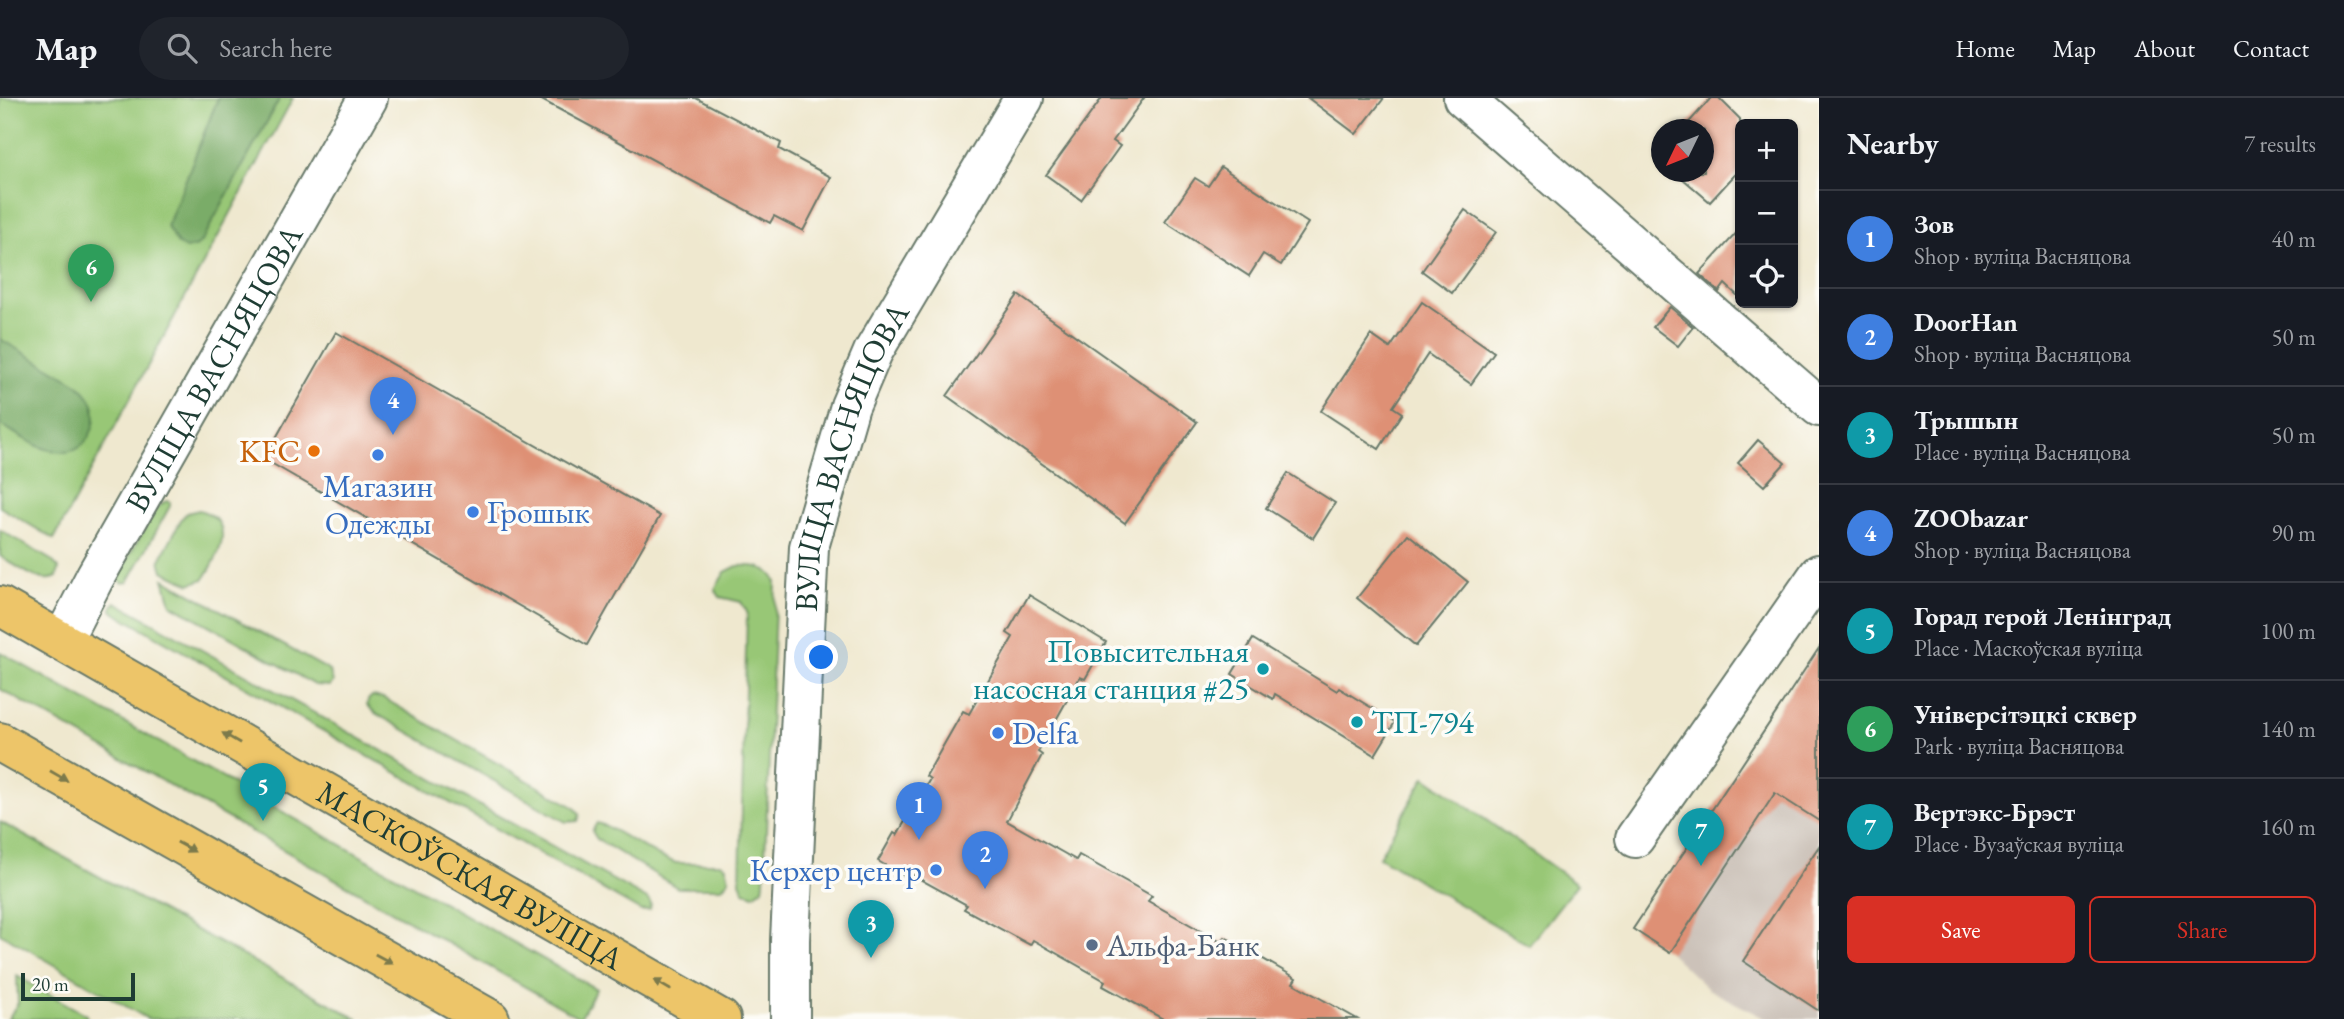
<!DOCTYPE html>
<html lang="en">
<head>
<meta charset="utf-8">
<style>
  body { margin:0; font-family:"EB Garamond",serif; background:#20242c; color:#f1f3f6 }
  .controls { position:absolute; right:21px; top:21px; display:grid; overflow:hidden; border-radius:10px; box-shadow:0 2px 5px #0004 }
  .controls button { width:63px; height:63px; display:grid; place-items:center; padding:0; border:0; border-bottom:2px solid #363941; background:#171b24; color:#f1f3f6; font:35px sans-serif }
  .compass { position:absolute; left:1651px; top:21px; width:63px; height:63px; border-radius:50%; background:#171b24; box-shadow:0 2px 5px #0004; rotate:227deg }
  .scale { position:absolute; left:21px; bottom:18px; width:114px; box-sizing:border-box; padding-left:7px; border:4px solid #1f3d34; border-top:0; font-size:19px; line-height:24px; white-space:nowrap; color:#1f3d34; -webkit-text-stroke:5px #fdfcf7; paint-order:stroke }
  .you { position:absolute; left:822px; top:560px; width:24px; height:24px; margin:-18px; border:5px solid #fff; border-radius:50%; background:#1a73e8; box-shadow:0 0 0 10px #1a73e833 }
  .badge { display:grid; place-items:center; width:46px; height:46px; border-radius:50%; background:#d93025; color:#fff; font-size:23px; font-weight:700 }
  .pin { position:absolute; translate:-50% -58px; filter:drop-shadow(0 2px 4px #0008) }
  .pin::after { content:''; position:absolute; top:37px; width:24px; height:21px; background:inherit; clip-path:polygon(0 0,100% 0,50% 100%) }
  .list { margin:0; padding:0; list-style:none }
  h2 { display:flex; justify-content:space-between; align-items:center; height:91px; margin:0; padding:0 28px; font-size:30px }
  h2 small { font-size:23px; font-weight:400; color:#9ea1a6 }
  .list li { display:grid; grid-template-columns:46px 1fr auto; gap:21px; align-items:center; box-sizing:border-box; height:98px; padding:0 28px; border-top:2px solid #363941 }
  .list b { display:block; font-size:26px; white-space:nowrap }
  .list p { margin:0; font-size:23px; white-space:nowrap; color:#9ea1a6 }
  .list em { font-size:23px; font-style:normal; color:#9ea1a6 }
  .actions { display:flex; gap:14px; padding:21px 28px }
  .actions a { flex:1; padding:16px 0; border:2px solid #d93025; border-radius:10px; text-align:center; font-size:24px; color:#d93025 }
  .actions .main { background:#d93025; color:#fff }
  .icon { flex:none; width:38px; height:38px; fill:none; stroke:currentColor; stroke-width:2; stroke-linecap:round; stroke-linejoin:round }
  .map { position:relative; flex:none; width:1819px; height:921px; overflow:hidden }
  header { display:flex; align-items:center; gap:42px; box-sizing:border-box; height:98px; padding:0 35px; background:#171b24; border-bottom:2px solid #363941 }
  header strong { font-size:33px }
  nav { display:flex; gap:38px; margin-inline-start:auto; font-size:24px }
  .search { width:490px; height:63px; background:#20242c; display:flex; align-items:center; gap:18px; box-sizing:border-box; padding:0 24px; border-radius:38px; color:#9ea1a6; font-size:26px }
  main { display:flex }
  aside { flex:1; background:#171b24 }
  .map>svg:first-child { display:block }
  .industrial { fill:#ccc2b9 }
  .green { fill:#98c776; stroke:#5c8255; stroke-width:2 }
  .forest { fill:#7aac67; stroke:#4c744e; stroke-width:2 }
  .building { fill:#de9075 }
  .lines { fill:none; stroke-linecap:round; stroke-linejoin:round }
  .minor-casing { stroke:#68796a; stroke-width:42 }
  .major-casing { stroke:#68796a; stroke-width:42 }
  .minor { stroke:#fff; stroke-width:38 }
  .major { stroke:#edc569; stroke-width:38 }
  .oneway { fill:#7c7a4c }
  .food-dot { fill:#e8710a; stroke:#fdfcf7; stroke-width:2.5 }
  .shop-dot { fill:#3f7fe0; stroke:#fdfcf7; stroke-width:2.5 }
  .culture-dot { fill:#0f9aa8; stroke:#fdfcf7; stroke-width:2.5 }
  .service-dot { fill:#5c6f8a; stroke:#fdfcf7; stroke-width:2.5 }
  .labels { text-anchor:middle; stroke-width:7; stroke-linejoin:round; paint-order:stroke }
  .street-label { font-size:32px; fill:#1f3d34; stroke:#fdfcf7 }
  .food-label { font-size:32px; fill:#c56008; stroke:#fdfcf7; text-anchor:end }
  .shop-label { font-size:32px; fill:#366cbe; stroke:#fdfcf7; text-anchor:start }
  .culture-label { font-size:32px; fill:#0d838f; stroke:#fdfcf7; text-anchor:end }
  .service-label { font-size:32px; fill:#4e5e75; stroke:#fdfcf7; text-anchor:start }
</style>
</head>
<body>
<header>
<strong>Map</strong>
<div class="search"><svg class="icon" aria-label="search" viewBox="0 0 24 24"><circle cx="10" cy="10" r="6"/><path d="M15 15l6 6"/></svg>Search here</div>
<nav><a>Home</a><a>Map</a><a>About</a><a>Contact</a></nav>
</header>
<main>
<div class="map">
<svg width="1819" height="921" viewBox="0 0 1819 921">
  <rect width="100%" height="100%" fill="#fdfcf7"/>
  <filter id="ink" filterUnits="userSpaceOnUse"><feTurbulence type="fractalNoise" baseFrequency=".0143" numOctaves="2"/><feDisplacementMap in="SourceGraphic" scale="14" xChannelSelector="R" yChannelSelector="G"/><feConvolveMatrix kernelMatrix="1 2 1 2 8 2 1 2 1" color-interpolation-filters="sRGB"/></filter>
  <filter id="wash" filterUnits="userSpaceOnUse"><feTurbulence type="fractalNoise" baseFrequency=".00686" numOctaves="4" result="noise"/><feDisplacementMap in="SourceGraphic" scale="28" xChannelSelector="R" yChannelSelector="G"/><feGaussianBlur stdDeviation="1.57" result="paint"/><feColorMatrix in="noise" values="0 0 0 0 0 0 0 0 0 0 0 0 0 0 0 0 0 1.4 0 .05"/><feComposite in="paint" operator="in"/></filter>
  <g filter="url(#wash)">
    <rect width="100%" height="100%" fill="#efe8cf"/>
    <path class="industrial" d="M1813 558 1819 562V921H1766L1708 891 1670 855 1633 831Z"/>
    <g class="green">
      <path d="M0 0H293L54 441 0 409Z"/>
      <path d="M166 403 170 404V408L128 484 122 485 118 481 119 476 156 410Z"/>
      <path d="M199 412C238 423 219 458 204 481L190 486 163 473 160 462 182 420 187 415Z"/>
      <path d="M0 432 51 462 59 470 57 479C40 488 16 467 0 458Z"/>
      <path d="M737 468C752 467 770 468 776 484L764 784 763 790 754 797 744 793 740 784 747 514 741 504 720 499 715 491 725 474Z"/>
      <path d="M164 481 325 570 330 574 333 584 330 588 315 587 171 506Z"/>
      <path d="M116 504 647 801 651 806 650 812 641 813 115 515 112 512V508Z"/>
      <path d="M0 554 596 891 580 920 0 591Z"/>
      <path d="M372 598 383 600 574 709 580 716 578 723 566 724 375 615 367 607 368 602Z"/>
      <path d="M1425 679 1577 786 1529 847 1379 759Z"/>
      <path d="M0 724 358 921H148L0 835Z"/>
      <path d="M597 725 606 728 659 758 676 765H720L726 768 729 781 722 790H678L597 741 592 733Z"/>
      <path d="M17 878 86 917 87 921H8L18 905Z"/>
    </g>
    <g class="forest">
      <path d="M218 0H280L203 141 197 148 186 151 177 145 167 129Z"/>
      <path d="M0 241 76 285C83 291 89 297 93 306 100 327 86 354 64 354 40 354 19 337 0 326Z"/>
    </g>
    <g id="blocks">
      <g class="building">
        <path d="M538 0H696L781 45 779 51 831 79 803 133 774 118 770 125Z"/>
        <path d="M1102 0H1144L1113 43 1120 48 1081 102 1046 77Z"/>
        <path d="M1308 0H1384L1356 36Z"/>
        <path d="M1711 0H1719L1740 21V71L1710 104 1675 74H1704V32H1682Z"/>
        <path d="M1221 69 1308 125 1281 167 1263 156 1249 178 1165 124 1195 80 1208 88Z"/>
        <path d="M1465 112 1496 134 1452 195 1422 173Z"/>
        <path d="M1740 131V200L1725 186 1719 194 1699 176Z"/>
        <path d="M1018 197 1197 324 1125 425 947 298Z"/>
        <path d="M1422 204 1494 254 1471 286 1428 256 1393 309 1402 315 1379 351 1321 313 1371 237 1390 250Z"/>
        <path d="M1670 209 1693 229 1678 248 1653 229Z"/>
        <path d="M336 234 660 418 587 547 264 361Z"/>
        <path d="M1758 342 1785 365 1764 388 1738 365Z"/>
        <path d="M1288 375 1335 405 1313 440 1266 410Z"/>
        <path d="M1408 436 1468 484 1416 548 1357 500Z"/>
        <path d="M1029 497 1106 544 1085 581 1080 579 1038 654 1042 657 1007 723 1076 762 1079 757 1152 798 1148 803 1221 844 1225 839 1296 880 1293 885 1357 921H1163L1103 888 1105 883 1033 842 1030 847 964 811 967 807 909 775 906 779 878 763 894 735 897 737 930 681 926 678 963 613 969 616 1013 539 1007 535Z"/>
        <path d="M1253 541 1337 593 1339 590 1395 624 1375 657 1275 596 1273 601 1232 576Z"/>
        <path d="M1819 550V723L1775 695 1670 855 1633 831Z"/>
        <path d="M1819 748V913L1743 863Z"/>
      </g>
    </g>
  </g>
  <g filter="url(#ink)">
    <use href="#blocks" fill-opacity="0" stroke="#68796a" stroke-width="2"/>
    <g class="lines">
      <defs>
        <g id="minor">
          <path d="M1463 0 1819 309"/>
          <path id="s1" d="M62 543 95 479 368 0"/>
          <path d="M1635 740 1819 476"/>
          <path id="s2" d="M790 921V842L809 449 850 308 873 254 1024 0"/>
        </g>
        <g id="major">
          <path id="s3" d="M0 508 721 921"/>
          <path d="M0 644 490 921"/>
        </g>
      </defs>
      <use href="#minor" class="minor-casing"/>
      <use href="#major" class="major-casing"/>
      <use href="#minor" class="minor"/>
      <use href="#major" class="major"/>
    </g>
    <defs><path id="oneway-solid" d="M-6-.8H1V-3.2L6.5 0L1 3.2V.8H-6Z" transform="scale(1.75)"/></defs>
    <g class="oneway">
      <use href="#oneway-solid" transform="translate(231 640) rotate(-150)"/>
      <use href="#oneway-solid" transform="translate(59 678) rotate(30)"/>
      <use href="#oneway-solid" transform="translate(186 749) rotate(29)"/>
      <use href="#oneway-solid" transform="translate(384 861) rotate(29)"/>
      <use href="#oneway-solid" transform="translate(662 887) rotate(-150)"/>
    </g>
  </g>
  <circle class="food-dot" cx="314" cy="353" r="7"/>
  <g class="shop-dot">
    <circle cx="378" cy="357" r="7"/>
    <circle cx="473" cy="414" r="7"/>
    <circle cx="998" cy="635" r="7"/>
    <circle cx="936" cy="772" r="7"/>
  </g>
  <g class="culture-dot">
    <circle cx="1263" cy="571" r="7"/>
    <circle cx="1357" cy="624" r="7"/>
  </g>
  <circle class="service-dot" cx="1092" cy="847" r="7"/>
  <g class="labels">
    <g class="street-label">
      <text dy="11" stroke="none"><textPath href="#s1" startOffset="312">ВУЛІЦА ВАСНЯЦОВА</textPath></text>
      <text dy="11" stroke="none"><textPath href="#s2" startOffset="570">ВУЛІЦА ВАСНЯЦОВА</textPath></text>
      <text dy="11" stroke="none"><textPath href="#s3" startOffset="542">МАСКОЎСКАЯ ВУЛІЦА</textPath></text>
    </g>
    <g class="food-label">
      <text x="300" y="364">KFC</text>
    </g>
    <g class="shop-label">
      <text x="378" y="399" text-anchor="middle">Магазин<tspan x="378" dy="37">Одежды</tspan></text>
      <text x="487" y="425">Грошык</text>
      <text x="1012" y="646">Delfa</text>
      <text x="922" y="783" text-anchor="end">Керхер центр</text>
    </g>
    <g class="culture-label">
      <text x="1249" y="564">Повысительная<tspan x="1249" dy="37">насосная станция #25</tspan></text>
      <text x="1371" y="635" text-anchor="start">ТП-794</text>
    </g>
    <g class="service-label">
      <text x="1106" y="858">Альфа-Банк</text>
    </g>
  </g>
</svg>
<div class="controls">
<button>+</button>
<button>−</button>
<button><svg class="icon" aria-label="locate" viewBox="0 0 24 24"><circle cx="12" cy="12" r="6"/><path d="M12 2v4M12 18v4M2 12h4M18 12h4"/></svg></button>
</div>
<svg class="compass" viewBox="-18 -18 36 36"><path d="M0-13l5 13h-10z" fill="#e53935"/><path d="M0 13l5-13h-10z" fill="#9ea1a6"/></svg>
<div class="scale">20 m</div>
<div class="you"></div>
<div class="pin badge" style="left:919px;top:742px;background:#3f7fe0">1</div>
<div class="pin badge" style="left:985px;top:791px;background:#3f7fe0">2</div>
<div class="pin badge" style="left:871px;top:860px;background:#0f9aa8">3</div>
<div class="pin badge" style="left:393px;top:337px;background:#3f7fe0">4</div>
<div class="pin badge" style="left:263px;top:723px;background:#0f9aa8">5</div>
<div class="pin badge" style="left:91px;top:204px;background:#2e9e5b">6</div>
<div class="pin badge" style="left:1701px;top:768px;background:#0f9aa8">7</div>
</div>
<aside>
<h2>Nearby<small>7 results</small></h2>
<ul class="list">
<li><span class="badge" style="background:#3f7fe0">1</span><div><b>Зов</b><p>Shop · вуліца Васняцова</p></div><em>40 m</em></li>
<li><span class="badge" style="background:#3f7fe0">2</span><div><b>DoorHan</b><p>Shop · вуліца Васняцова</p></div><em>50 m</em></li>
<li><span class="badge" style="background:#0f9aa8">3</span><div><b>Трышын</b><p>Place · вуліца Васняцова</p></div><em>50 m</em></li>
<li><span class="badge" style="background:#3f7fe0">4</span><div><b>ZOObazar</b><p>Shop · вуліца Васняцова</p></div><em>90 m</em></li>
<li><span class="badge" style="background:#0f9aa8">5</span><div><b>Горад герой Ленінград</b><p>Place · Маскоўская вуліца</p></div><em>100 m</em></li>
<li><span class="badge" style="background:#2e9e5b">6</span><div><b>Універсітэцкі сквер</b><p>Park · вуліца Васняцова</p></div><em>140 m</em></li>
<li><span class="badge" style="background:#0f9aa8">7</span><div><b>Вертэкс-Брэст</b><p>Place · Вузаўская вуліца</p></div><em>160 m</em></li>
</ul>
<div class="actions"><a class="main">Save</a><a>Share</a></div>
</aside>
</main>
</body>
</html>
